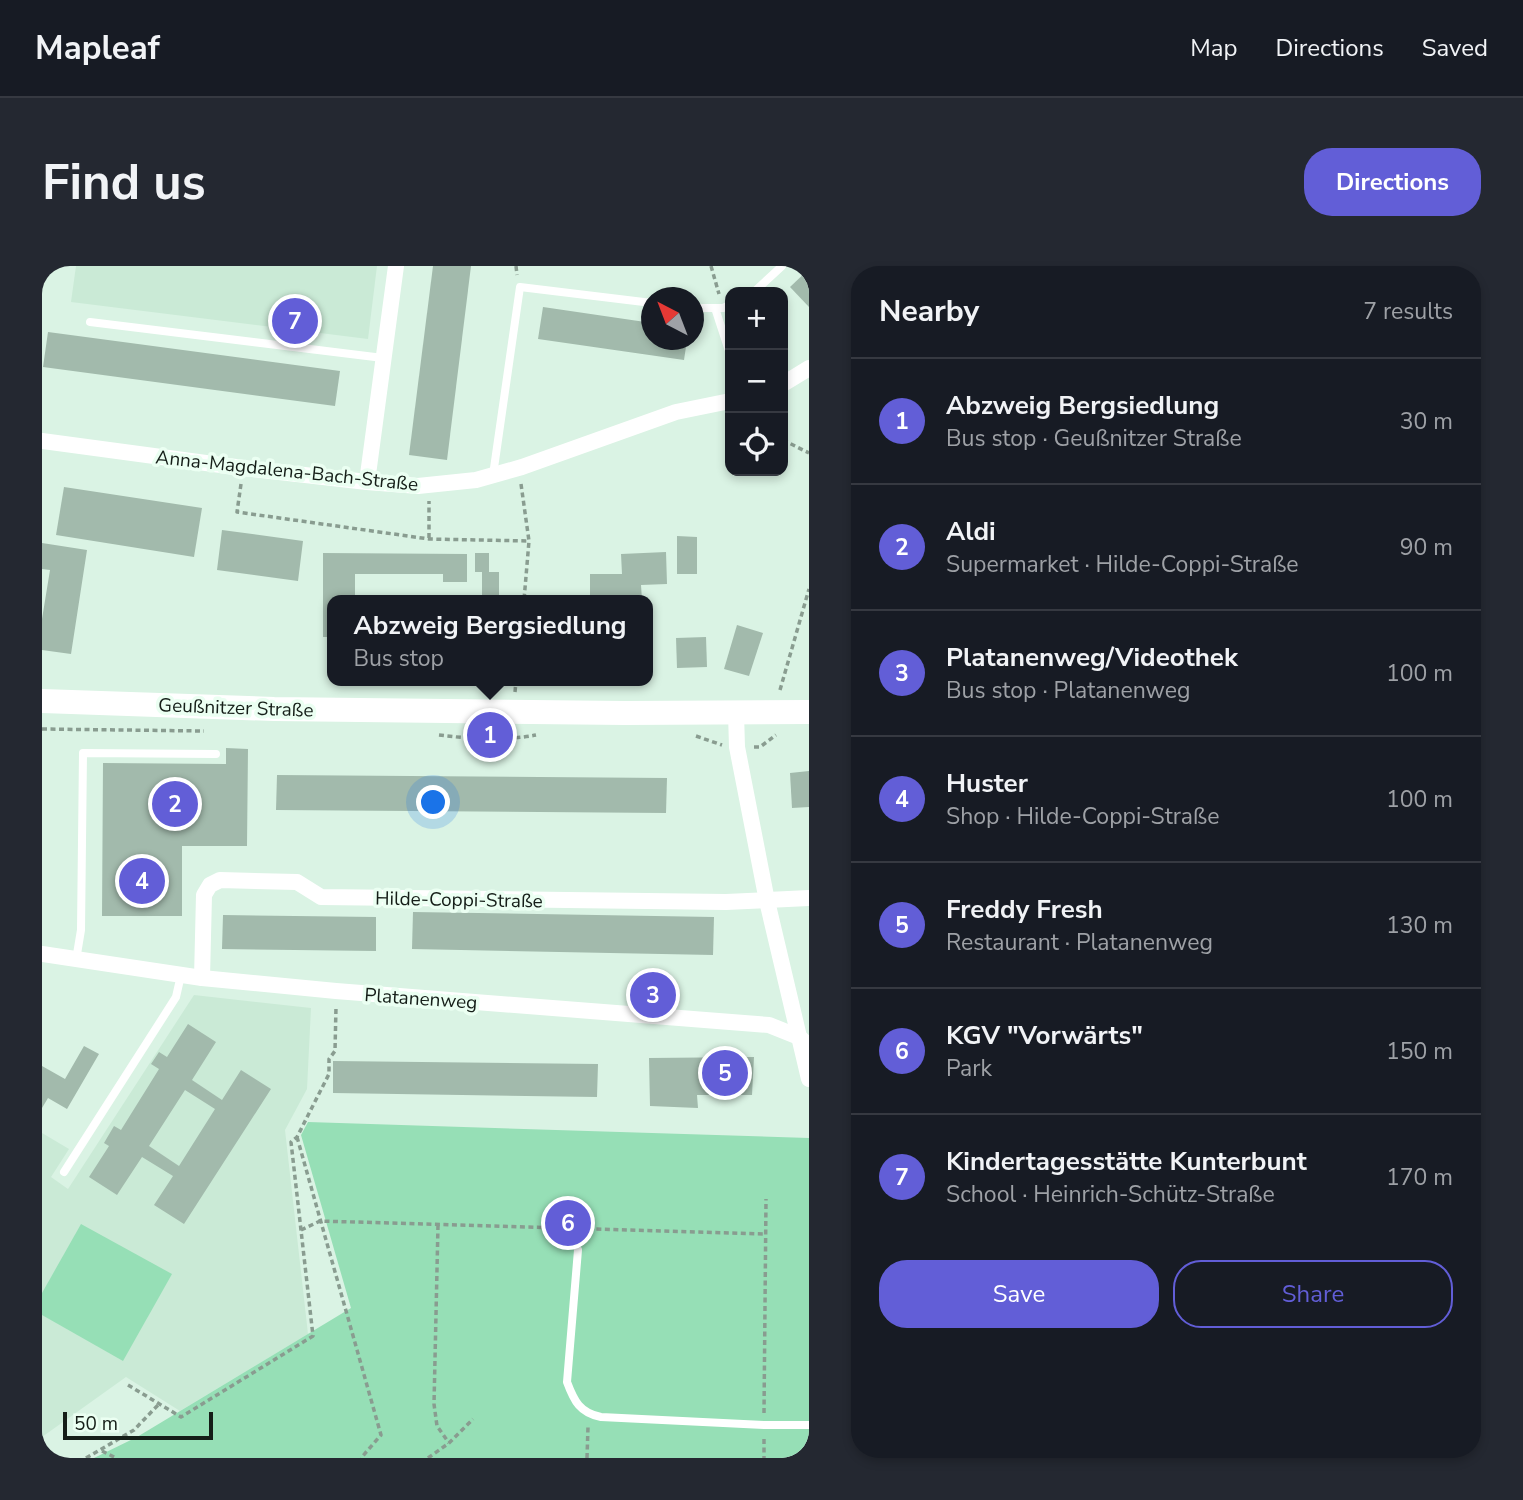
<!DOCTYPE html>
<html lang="en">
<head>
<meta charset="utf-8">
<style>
  body { margin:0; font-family:"Nunito Sans",sans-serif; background:#242831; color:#f1f3f6 }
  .controls { position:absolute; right:21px; top:21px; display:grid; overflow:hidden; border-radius:14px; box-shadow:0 4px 10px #0003 }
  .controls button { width:63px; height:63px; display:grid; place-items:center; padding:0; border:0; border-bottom:2px solid #363941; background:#171b24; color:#f1f3f6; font:35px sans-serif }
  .compass { position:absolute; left:599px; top:21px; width:63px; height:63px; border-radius:50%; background:#171b24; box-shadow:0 4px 10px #0003; rotate:318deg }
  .scale { position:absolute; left:21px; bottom:18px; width:150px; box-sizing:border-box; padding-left:7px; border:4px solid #151e18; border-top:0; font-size:19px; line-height:24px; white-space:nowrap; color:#151e18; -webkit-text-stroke:5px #ebfff2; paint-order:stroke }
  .you { position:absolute; left:392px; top:537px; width:24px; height:24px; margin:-18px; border:5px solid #fff; border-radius:50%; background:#1a73e8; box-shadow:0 0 0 10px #1a73e833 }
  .badge { display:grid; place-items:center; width:46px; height:46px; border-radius:50%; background:#625ed7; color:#fff; font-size:23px; font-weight:700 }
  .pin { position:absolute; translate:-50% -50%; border:4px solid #fff; box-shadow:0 2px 7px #0006 }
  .popup { position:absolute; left:285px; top:329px; width:326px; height:91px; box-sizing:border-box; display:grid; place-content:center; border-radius:14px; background:#171b24; filter:drop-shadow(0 2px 5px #0005); font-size:23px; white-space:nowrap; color:#9ea1a6 }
  .popup b { font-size:26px; color:#f1f3f6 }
  .popup::after { content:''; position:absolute; left:50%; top:100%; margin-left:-14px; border:14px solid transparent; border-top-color:#171b24 }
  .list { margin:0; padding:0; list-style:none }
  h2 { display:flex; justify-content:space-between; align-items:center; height:91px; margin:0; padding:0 28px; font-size:30px }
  h2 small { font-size:23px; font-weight:400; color:#9ea1a6 }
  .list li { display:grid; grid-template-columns:46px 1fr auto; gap:21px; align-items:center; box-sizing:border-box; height:126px; padding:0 28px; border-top:2px solid #363941 }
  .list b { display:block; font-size:26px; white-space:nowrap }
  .list p { margin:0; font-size:23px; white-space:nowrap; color:#9ea1a6 }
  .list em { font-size:23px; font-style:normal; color:#9ea1a6 }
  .actions { display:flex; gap:14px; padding:21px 28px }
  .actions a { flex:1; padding:16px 0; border:2px solid #625ed7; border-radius:28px; text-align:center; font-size:24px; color:#625ed7 }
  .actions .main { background:#625ed7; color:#fff }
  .icon { flex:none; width:38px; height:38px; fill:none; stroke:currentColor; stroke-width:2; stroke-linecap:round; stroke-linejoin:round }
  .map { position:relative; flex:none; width:767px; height:1192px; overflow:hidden; border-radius:28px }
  header { display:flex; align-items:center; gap:42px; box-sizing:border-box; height:98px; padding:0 35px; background:#171b24; border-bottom:2px solid #363941 }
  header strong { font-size:33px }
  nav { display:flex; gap:38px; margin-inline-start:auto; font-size:24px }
  .intro { display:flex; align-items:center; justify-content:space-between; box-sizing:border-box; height:168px; padding:0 42px }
  h1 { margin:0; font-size:49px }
  .button { padding:18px 32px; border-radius:28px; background:#625ed7; color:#fff; font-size:24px; font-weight:700 }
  main { display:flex; gap:42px; padding:0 42px }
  aside { flex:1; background:#171b24; border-radius:28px; box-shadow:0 4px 10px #0003 }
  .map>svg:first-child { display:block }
  .built { fill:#caead6 }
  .green { fill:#96dfb6 }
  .building { fill:#a2baac; fill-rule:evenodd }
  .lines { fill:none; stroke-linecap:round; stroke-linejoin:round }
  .path { stroke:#899c90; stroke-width:3.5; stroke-dasharray:5 3.5; stroke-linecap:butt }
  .lane { stroke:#fff; stroke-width:8 }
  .street { stroke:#fff; stroke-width:16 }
  .primary { stroke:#fff; stroke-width:24 }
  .labels { text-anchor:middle; stroke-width:7; stroke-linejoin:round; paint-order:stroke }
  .street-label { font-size:19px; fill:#151e18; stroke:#ebfff2 }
</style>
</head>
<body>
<header>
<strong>Mapleaf</strong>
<nav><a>Map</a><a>Directions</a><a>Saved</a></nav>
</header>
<div class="intro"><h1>Find us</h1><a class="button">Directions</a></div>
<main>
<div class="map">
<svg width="767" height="1192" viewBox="0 0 767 1192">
  <rect width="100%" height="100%" fill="#daf3e4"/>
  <g class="built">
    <path d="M34 0H335L326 73 29 36Z"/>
    <path d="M152 729 269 742 265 823 243 864 266 1068 138 1145 84 1111 0 1171V867L27 883 9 911 26 923Z"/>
  </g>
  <g class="green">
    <path d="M266 856 767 872V1192H52L95 1171 309 1042 259 869Z"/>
    <path d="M39 958 130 1008 81 1095 0 1049V1027Z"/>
  </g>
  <g class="building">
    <path d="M391 0H429L405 194 367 189Z"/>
    <path d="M767 3V41L748 21Z"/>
    <path d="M501 41 610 57V74H645L642 94 496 73Z"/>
    <path d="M6 66 298 105 293 140 1 101Z"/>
    <path d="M22 221 160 242 152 291 14 269Z"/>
    <path d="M180 264 261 275 256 315 175 304Z"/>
    <path d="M635 270 655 271V308H635Z"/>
    <path d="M0 277 45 284 29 388 0 384V353L8 304 0 303Z"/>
    <path d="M624 286 625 318 599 319 600 334H564V330H548V308H580L579 288Z"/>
    <path d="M281 287 425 288V316H401V308H313V334H290V371H281Z"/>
    <path d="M433 287H447V306H457V334H440V306H433Z"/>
    <path d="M695 359 721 367 707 410 682 403Z"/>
    <path d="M664 371 665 401 635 402 634 372Z"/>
    <path d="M184 482 206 483 205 580H140V650H60L61 497 184 498Z"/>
    <path d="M767 505V541L750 542 748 507Z"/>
    <path d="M235 509 625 512 624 547 234 544Z"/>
    <path d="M371 646 672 651 671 689 370 683Z"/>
    <path d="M181 649 334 651V685L180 683Z"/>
    <path d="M146 758 174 776 150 814 180 834 199 804 229 823 142 958 112 939 131 910 100 891 75 929 47 911 67 880 62 877 72 860 79 864 117 803 109 798 117 786 125 791ZM143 824 173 843 137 900 107 880Z"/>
    <path d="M42 780 57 788 25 843 6 832 0 842V800L23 813Z"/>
    <path d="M712 791 710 829H655L656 842 608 840 607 792Z"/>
    <path d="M291 795 556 798 555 831 291 827Z"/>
  </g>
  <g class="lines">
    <g class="path">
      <path d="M474 0 475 9"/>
      <path d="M669 0 677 28"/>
      <path d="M741 174 767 187"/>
      <path d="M199 218 195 246 387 273 487 275"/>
      <path d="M479 218 487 275 482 334"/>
      <path d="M387 272V235"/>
      <path d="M738 424 767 323"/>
      <path d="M473 426 474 415"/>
      <path d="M0 463 162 465"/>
      <path d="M397 469C429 473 463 475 494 469"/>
      <path d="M654 470 680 479"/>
      <path d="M712 481H718L734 469"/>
      <path d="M255 871 339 1169 319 1192"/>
      <path d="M396 959 392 1138 395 1160 407 1177"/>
      <path d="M259 964 278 955 723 968"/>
      <path d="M86 1119 139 1151 271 1070 249 876 255 871 287 808V793L293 785 294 741"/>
      <path d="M722 1147 724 933"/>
      <path d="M722 1173V1192"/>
      <path d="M60 1185 74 1192"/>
      <path d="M44 1192 92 1164 117 1138"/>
      <path d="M386 1192 407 1177 431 1153"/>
      <path d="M545 1192 546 1161"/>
    </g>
    <g class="lane">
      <path d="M712 26 740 0"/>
      <path d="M652 42H681L688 39"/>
      <path d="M673 42 688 88"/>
      <path d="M48 56 341 92"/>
      <path d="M451 209 478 21 610 37"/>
      <path d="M34 694 39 664 41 487 174 488"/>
      <path d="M22 906 134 731 139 709"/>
      <path d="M536 984 525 1116C532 1135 538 1147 559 1151L722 1159H767"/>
    </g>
    <g class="street">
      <path d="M741 118 767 102"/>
      <path d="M0 175 201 202 325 216 376 220 434 214 480 201 634 146 688 135"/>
      <path d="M325 216 354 0"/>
      <path d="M694 447 695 481 725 635 767 813"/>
      <path d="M0 688 160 712 294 725 727 759 757 771 767 780"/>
      <path d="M160 712 162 629 168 619 178 614 255 616 279 631 684 636 767 632"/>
    </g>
    <path class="primary" d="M0 435 232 443 583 447 767 446"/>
  </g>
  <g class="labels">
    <g class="street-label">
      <text transform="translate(245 204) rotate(6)" y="7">Anna-Magdalena-Bach-Straße</text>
      <text transform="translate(194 441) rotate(2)" y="7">Geußnitzer Straße</text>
      <text transform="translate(417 633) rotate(1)" y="7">Hilde-Coppi-Straße</text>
      <text transform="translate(379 732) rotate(4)" y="7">Platanenweg</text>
    </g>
  </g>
</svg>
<div class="controls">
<button>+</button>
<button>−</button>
<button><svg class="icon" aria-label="locate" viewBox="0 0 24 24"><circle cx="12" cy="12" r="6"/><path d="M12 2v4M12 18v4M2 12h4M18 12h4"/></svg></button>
</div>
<svg class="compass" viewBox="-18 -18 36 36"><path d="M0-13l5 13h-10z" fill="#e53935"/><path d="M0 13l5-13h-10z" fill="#9ea1a6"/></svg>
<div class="scale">50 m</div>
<div class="you"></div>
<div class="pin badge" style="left:448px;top:469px">1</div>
<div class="popup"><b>Abzweig Bergsiedlung</b>Bus stop</div>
<div class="pin badge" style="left:133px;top:538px">2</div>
<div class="pin badge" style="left:611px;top:729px">3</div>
<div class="pin badge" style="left:100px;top:615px">4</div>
<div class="pin badge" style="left:683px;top:807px">5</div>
<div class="pin badge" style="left:526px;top:957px">6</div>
<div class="pin badge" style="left:253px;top:55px">7</div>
</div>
<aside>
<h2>Nearby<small>7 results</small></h2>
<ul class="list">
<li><span class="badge">1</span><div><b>Abzweig Bergsiedlung</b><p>Bus stop · Geußnitzer Straße</p></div><em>30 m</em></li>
<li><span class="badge">2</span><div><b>Aldi</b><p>Supermarket · Hilde-Coppi-Straße</p></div><em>90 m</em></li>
<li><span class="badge">3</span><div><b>Platanenweg/Videothek</b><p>Bus stop · Platanenweg</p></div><em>100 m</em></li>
<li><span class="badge">4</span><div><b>Huster</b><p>Shop · Hilde-Coppi-Straße</p></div><em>100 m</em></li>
<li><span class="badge">5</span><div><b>Freddy Fresh</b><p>Restaurant · Platanenweg</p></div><em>130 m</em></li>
<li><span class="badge">6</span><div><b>KGV &quot;Vorwärts&quot;</b><p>Park</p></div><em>150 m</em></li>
<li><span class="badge">7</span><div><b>Kindertagesstätte Kunterbunt</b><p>School · Heinrich-Schütz-Straße</p></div><em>170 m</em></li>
</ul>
<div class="actions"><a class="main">Save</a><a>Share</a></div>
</aside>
</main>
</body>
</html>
